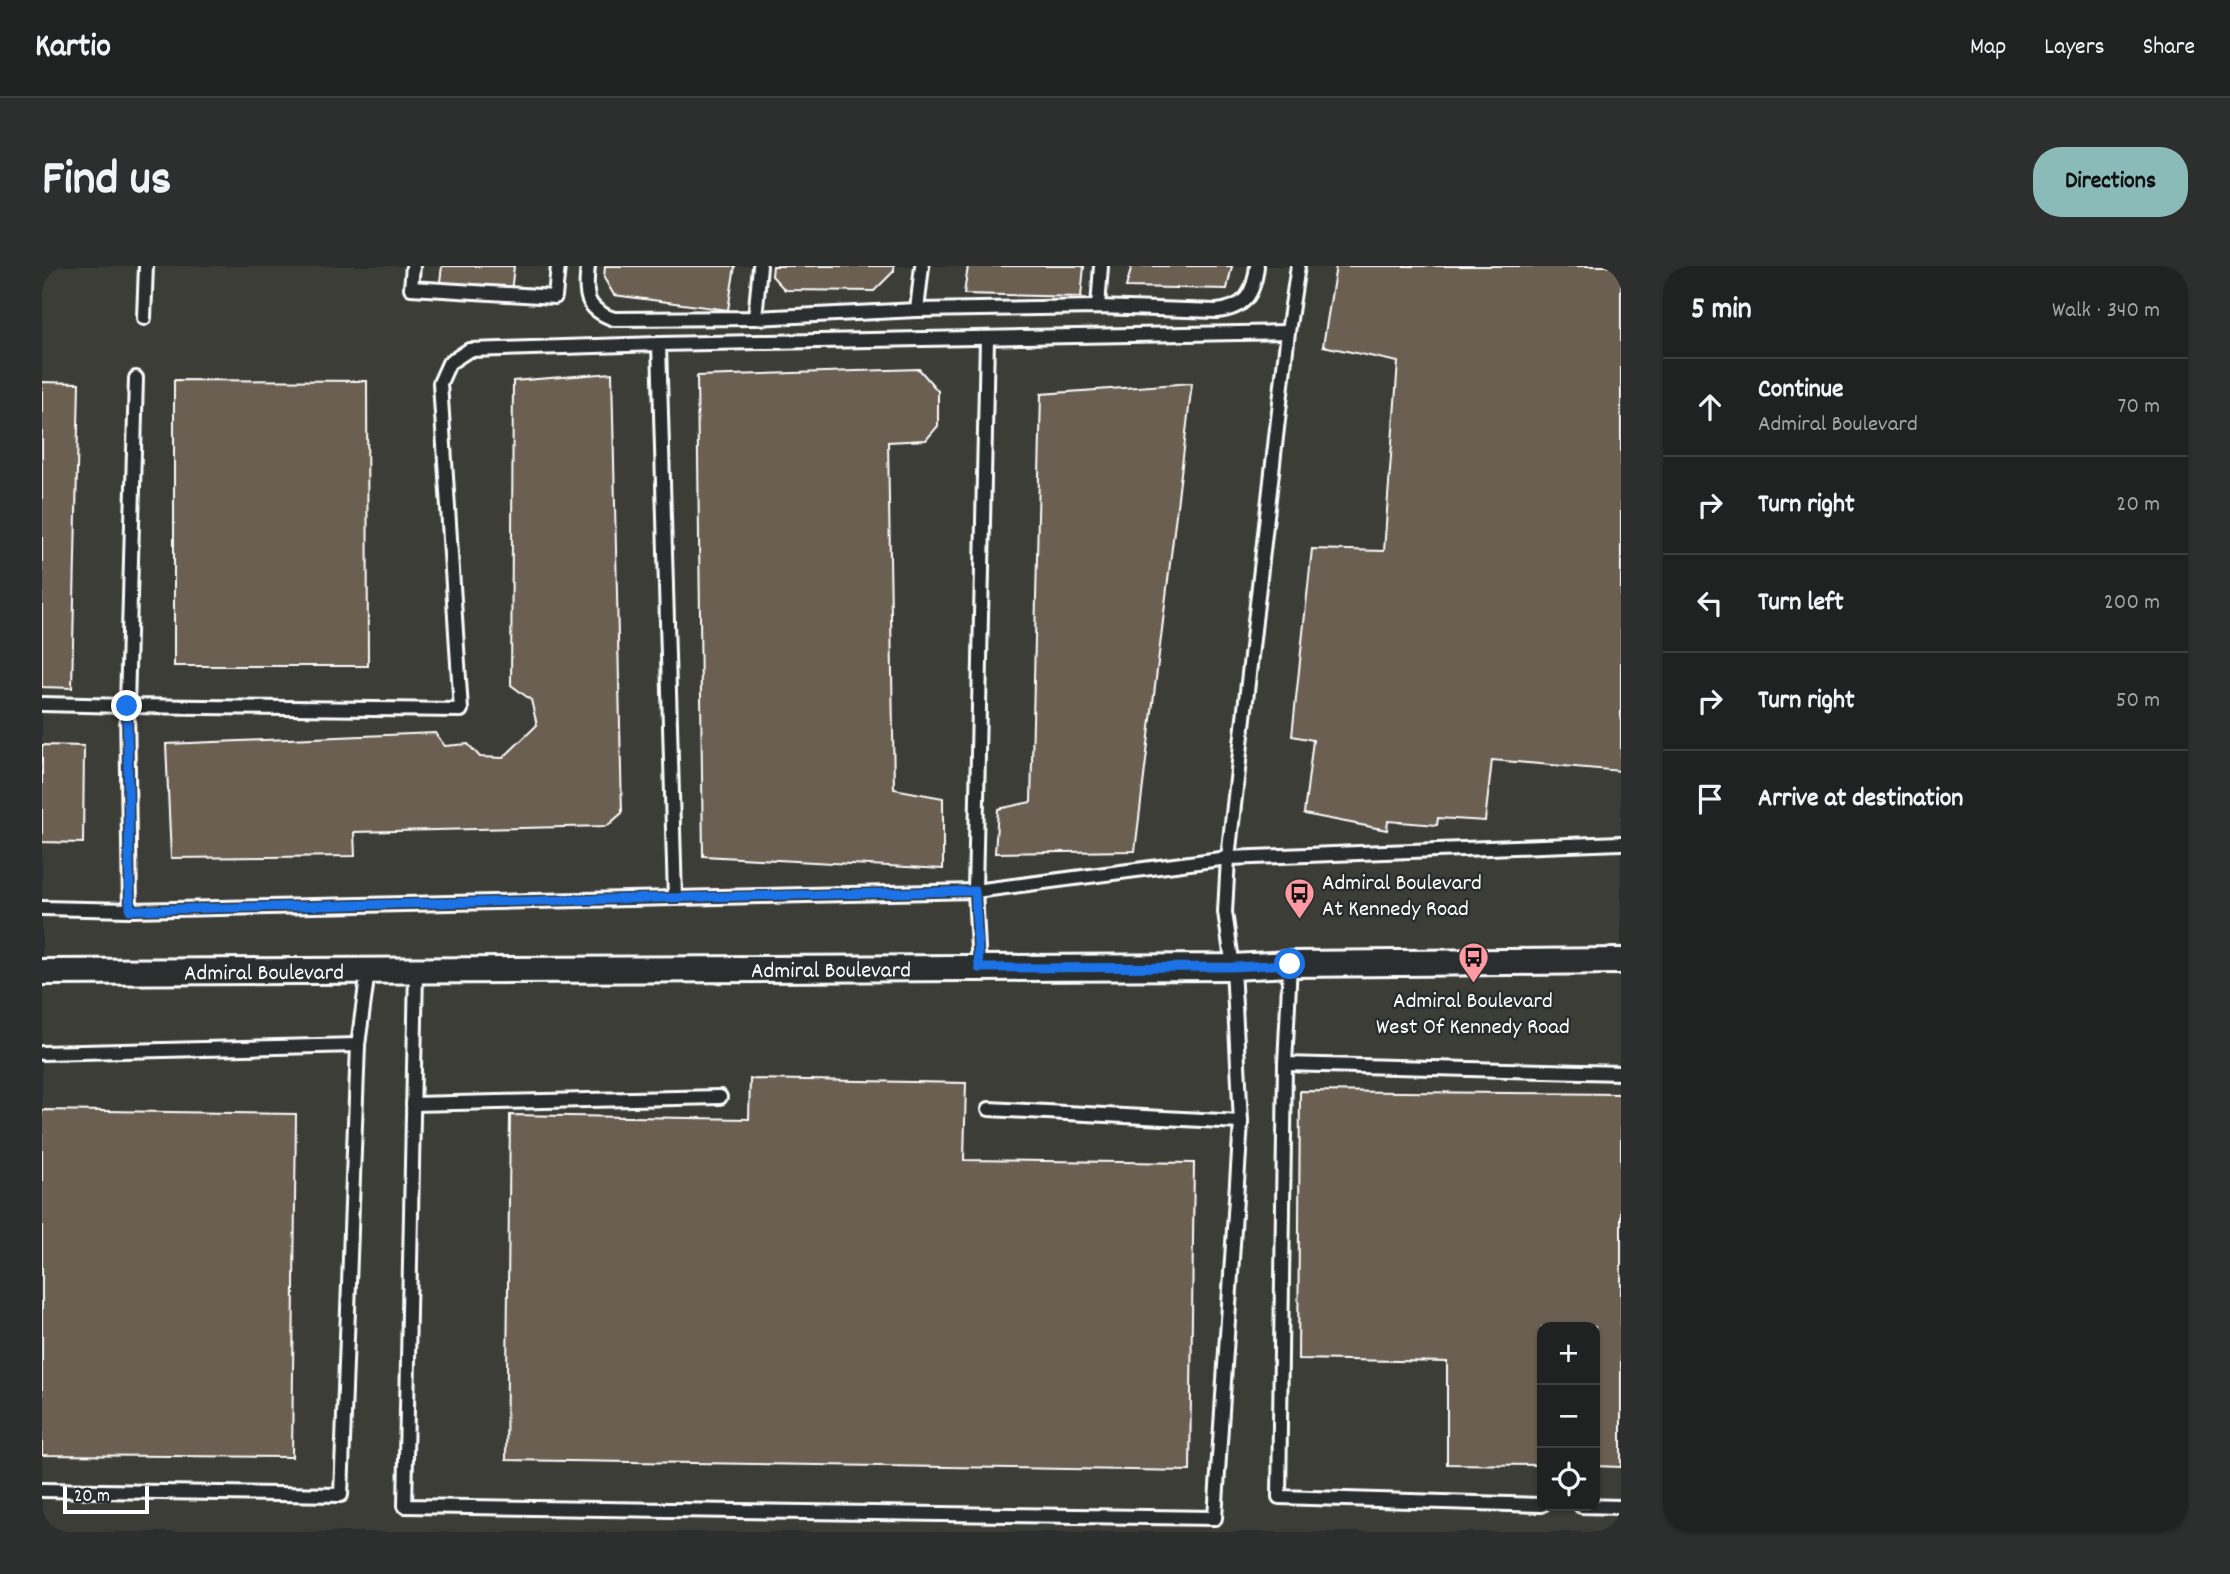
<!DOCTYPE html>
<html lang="en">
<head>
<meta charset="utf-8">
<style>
  body { margin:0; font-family:Dekko,sans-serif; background:#2d2f2f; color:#f1f3f6 }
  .controls { position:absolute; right:21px; bottom:21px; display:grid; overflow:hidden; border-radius:14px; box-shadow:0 2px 5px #0004 }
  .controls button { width:63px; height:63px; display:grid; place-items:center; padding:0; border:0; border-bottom:2px solid #3d3f40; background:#202222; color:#f1f3f6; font:35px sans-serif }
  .scale { position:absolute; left:21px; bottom:18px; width:86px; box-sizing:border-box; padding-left:7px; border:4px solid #fff; border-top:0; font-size:19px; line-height:24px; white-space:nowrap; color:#fff; -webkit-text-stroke:5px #2a2d2e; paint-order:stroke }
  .stop { position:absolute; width:21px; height:21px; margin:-16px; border:5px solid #1a73e8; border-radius:50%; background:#fff }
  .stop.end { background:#1a73e8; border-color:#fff; box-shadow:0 2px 7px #0008 }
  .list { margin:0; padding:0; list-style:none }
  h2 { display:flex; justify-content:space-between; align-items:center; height:91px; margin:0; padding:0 28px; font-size:30px }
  h2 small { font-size:23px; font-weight:400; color:#a2a4a5 }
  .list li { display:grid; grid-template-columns:46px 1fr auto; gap:21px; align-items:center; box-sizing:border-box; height:98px; padding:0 28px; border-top:2px solid #3d3f40 }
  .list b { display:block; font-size:26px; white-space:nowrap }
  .list p { margin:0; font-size:23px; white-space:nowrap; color:#a2a4a5 }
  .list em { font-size:23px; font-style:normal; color:#a2a4a5 }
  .icon { flex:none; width:38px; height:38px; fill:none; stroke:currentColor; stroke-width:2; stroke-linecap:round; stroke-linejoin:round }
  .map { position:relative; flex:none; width:1579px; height:1266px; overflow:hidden; border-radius:28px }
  header { display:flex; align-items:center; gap:42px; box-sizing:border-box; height:98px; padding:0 35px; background:#202222; border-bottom:2px solid #3d3f40 }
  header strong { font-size:33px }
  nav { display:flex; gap:38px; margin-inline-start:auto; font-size:24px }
  .intro { display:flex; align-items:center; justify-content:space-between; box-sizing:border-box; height:168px; padding:0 42px }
  h1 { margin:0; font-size:49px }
  .button { padding:18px 32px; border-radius:28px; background:#8bbbb9; color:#111; font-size:24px; font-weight:700 }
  main { display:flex; gap:42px; padding:0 42px }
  aside { flex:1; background:#202222; border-radius:28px; box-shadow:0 2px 5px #0004 }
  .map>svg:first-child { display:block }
  .built { fill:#3e3c38; fill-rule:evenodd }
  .building { fill:#6b5f51; stroke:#fff; stroke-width:2 }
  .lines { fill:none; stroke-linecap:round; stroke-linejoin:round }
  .service-casing { stroke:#fff; stroke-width:18 }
  .minor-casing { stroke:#fff; stroke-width:30 }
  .service { stroke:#2a2d2e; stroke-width:12 }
  .minor { stroke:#2a2d2e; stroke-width:24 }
  .route { stroke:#1a73e8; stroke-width:9 }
  .labels { text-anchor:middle; stroke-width:5; stroke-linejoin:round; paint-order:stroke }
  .poi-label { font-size:23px; fill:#fff; stroke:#2a2d2e; text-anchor:start }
  .street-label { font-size:23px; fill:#fff; stroke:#2a2d2e }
</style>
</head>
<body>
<header>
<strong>Kartio</strong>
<nav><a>Map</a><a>Layers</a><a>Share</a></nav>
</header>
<div class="intro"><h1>Find us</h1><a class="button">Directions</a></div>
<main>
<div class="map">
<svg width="1579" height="1266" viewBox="0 0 1579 1266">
  <rect width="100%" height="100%" fill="#2a2d2e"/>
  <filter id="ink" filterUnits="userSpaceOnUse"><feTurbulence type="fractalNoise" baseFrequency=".0143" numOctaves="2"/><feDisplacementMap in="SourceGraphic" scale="14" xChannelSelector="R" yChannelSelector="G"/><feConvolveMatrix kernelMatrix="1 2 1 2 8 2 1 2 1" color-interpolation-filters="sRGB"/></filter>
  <g filter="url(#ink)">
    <path class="built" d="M0 0H1579V1266H0ZM1500 1061H1553V1240H1500Z"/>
    <g class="building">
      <path d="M400 0H472L469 26 398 16Z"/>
      <path d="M563 0H693L686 44 572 29 562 12Z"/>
      <path d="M731 0H852V5L832 25 743 24 730 10Z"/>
      <path d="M926 0H1042L1039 31 922 28Z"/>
      <path d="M1090 0H1190L1185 23 1084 21Z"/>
      <path d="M1294 0H1579V505L1450 494 1443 555 1396 552 1395 559 1346 555 1345 564 1262 548 1271 474 1250 470 1270 283 1342 285 1356 96 1281 80Z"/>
      <path d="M877 103 896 125V160L884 174 846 176 852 523 901 532V603L661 590 655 110Z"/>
      <path d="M570 107 580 547 565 560 312 566 313 590 129 592 124 478 393 467 403 480 426 478 438 491 461 492 495 459 489 434 469 419 471 115Z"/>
      <path d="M132 114 325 115 326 400H132Z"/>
      <path d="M0 116 37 117 30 422 0 421Z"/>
      <path d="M1150 117 1093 585 953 587 956 543 989 536 999 128Z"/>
      <path d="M0 479 42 480 41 577 0 576Z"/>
      <path d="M708 813 924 817 922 894 1152 897 1148 1205 464 1194 468 849 707 853Z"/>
      <path d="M1258 825 1579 828V1201L1553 1200V1061H1500V1199L1405 1198V1096L1256 1093Z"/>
      <path d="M0 844 254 848 250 1191 0 1189Z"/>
    </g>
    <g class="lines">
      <defs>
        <g id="service">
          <path d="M371 0 369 22 513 31 516 0"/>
          <path d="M546 0C543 28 542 43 572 53L713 52 875 44 1056 41 1175 45C1203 42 1212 28 1215 0"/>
          <path d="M1056 41 1059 0"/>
          <path d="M875 44 880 0"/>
          <path d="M102 52 104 0"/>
          <path d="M713 52 718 0"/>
          <path d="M1246 66 617 78 633 632 933 625 1186 592 1579 577"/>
          <path d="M94 112 85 440 419 444 398 117 407 97 427 84 617 78"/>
          <path d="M0 438 85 440 88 644 633 632"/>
          <path d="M0 642 88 644"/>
          <path d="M1248 698 1243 798 1579 807"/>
          <path d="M937 702 933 625 945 73"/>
          <path d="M374 705 363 1240 1173 1252 1199 856 1191 701 1183 646 1186 592 1246 66 1256 0"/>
          <path d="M0 787 316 779 326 705"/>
          <path d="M1243 798 1237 1231 1500 1239"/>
          <path d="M371 838 678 831"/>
          <path d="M947 843 1199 856"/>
          <path d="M0 1224 299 1229 316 779"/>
          <path d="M1539 1240 1579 1241"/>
        </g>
        <g id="minor">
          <path id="s1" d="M0 706 1191 701 1248 698 1579 695"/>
        </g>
      </defs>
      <use href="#service" class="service-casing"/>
      <use href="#minor" class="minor-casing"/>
      <use href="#service" class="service"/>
      <use href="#minor" class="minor"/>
    </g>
  </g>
  <g class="lines" filter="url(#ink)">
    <path class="route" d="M85 440 88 644 933 625 937 702 1191 701 1248 698"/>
  </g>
  <defs>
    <symbol id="bus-pin" viewBox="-11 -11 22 30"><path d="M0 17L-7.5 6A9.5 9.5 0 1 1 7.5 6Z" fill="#ff9aa2" stroke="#2a2d2e"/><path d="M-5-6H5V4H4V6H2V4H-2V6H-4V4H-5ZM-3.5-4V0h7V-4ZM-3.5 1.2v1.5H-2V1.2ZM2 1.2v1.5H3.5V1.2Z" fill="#111"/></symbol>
  </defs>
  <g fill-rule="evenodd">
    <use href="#bus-pin" x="1240" y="610" width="35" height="47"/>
    <use href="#bus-pin" x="1414" y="674" width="35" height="47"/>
  </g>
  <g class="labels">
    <g class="poi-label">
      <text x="1280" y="623">Admiral Boulevard<tspan x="1280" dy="26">At Kennedy Road</tspan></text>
      <text x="1431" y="741" text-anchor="middle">Admiral Boulevard<tspan x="1431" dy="26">West Of Kennedy Road</tspan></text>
    </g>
    <g class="street-label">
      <text dy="8" stroke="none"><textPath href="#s1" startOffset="789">Admiral Boulevard</textPath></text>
      <text dy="8" stroke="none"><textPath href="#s1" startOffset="222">Admiral Boulevard</textPath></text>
    </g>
  </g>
</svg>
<div class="controls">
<button>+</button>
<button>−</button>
<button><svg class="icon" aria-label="locate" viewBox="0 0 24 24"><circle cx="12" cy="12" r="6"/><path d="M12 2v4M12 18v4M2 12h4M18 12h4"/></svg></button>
</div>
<div class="scale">20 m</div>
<div class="stop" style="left:1248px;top:698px"></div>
<div class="stop end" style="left:85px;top:440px"></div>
</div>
<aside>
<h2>5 min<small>Walk · 340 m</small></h2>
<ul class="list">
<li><svg class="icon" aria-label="ahead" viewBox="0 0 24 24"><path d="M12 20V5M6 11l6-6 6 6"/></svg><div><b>Continue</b><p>Admiral Boulevard</p></div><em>70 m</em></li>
<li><svg class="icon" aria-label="right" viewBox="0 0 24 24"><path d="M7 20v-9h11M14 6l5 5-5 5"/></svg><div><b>Turn right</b></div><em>20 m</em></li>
<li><svg class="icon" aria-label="left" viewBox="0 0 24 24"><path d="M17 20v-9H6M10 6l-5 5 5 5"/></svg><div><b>Turn left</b></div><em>200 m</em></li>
<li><svg class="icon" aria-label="right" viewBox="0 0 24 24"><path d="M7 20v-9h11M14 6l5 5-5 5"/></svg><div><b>Turn right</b></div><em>50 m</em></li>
<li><svg class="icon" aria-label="arrive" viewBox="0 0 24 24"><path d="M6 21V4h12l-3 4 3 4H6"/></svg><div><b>Arrive at destination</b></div></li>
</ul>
</aside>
</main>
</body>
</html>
